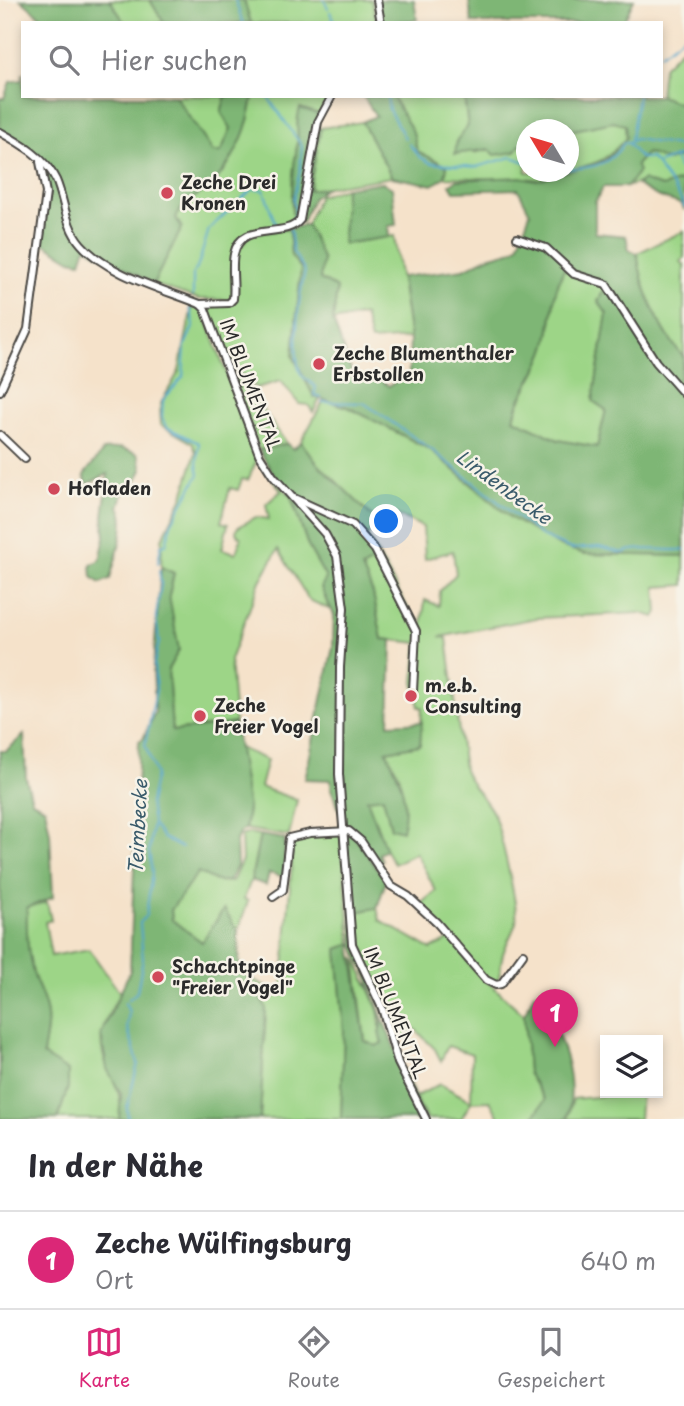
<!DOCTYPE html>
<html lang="de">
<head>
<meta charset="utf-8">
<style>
  body { margin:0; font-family:"Playpen Sans",sans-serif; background:#f7f7f7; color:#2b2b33 }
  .controls { position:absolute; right:21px; bottom:21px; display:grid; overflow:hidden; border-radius:0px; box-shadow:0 4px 10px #0003 }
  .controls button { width:63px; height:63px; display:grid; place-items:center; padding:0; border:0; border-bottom:2px solid #e1e1e2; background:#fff; color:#2b2b33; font:35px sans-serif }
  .compass { position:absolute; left:516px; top:119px; width:63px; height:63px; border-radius:50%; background:#fff; box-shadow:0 4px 10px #0003; rotate:308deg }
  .you { position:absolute; left:387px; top:522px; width:24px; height:24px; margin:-18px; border:5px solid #fff; border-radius:50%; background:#1a73e8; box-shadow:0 0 0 10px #1a73e833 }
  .badge { display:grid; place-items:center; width:46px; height:46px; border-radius:50%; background:#db2777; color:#fff; font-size:23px; font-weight:700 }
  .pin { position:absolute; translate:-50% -58px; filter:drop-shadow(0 2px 4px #0008) }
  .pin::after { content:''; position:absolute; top:37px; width:24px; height:21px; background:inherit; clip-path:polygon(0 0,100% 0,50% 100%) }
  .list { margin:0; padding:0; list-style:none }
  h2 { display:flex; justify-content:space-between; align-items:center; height:91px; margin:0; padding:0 28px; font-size:30px }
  h2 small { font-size:23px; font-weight:400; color:#7c7c81 }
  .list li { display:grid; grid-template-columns:46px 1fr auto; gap:21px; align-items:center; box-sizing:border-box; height:98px; padding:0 28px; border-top:2px solid #e1e1e2 }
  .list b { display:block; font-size:26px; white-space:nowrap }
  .list p { margin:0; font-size:23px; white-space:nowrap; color:#7c7c81 }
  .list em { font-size:23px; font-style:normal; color:#7c7c81 }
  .icon { flex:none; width:38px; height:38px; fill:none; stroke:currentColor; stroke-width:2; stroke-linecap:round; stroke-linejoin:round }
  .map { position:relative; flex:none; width:684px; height:1119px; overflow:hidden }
  .search { position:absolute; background:#fff; box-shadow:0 4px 10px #0003; left:21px; right:21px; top:21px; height:77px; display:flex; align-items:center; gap:18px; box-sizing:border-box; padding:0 24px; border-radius:0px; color:#7c7c81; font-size:26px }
  .sheet { height:189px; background:#fff }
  nav { display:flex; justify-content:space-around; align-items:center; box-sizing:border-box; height:98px; border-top:2px solid #e1e1e2; background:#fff; font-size:19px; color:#7c7c81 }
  nav a { display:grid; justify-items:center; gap:4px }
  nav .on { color:#db2777 }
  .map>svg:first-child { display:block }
  .green { fill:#9dd587; stroke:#648059; stroke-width:2 }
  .forest { fill:#7eb674; stroke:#547050; stroke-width:2; fill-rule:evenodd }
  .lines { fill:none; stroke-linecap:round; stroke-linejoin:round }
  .stream { stroke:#50a4cc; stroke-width:2 }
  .street-casing { stroke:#494643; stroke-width:10 }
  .street { stroke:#fff; stroke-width:6 }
  .poi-dot { fill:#d1495b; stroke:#f7f3e8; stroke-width:2.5 }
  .labels { text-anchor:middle; stroke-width:5; stroke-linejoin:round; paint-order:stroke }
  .poi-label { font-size:18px; font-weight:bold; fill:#2b2b2b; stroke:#f7f3e8; text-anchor:start }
  .street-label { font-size:18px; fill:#2b2b2b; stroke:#f7f3e8 }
  .water-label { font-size:19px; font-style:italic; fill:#3a5b6b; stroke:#f7f3e8 }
</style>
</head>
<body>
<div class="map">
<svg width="684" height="1119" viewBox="0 0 684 1119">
  <rect width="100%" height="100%" fill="#f7f3e8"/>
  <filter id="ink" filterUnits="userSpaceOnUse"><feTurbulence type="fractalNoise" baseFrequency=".0143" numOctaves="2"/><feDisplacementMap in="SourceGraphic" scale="14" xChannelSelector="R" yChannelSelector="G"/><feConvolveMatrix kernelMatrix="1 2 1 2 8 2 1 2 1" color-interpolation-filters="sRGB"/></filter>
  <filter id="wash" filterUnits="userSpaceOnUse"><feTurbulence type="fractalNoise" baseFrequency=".00686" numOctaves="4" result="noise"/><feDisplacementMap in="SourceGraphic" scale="28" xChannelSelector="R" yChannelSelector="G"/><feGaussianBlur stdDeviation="1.57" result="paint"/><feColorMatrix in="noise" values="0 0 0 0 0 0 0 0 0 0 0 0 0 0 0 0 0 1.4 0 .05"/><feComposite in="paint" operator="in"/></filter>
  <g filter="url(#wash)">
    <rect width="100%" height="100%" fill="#f5e2ca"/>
    <g class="green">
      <path d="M110 0H150L164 23H125Z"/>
      <path d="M244 0H372L377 23H251Z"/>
      <path d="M684 46V105L660 96 663 67Z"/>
      <path d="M175 96H226L221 112 231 128 221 152H213Z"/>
      <path d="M253 96H330L319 114 300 108C294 127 300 132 297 146 293 169 291 190 292 213L300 218 299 221 288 227 257 233 289 229 291 255 301 268 293 356 314 397 320 399 313 412 308 405 299 404 281 381 256 388 248 377 232 370 207 309 210 303 230 304 234 300 236 253 251 232C226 244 233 273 232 296L229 300 198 299 153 284 181 228 176 218C184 198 202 196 215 181 236 158 249 126 253 96Z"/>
      <path d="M392 96H464L468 127 457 140 474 153 520 143 526 137V172H568L537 180 445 177 447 166 417 151 413 132Z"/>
      <path d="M362 122 392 177 309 190 321 128Z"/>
      <path d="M613 122 625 124 626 138C607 161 597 163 569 171V131Z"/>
      <path d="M633 145 666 160 684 154V184L680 181 662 187 642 181 627 187 631 181Z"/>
      <path d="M345 188 343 244 394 236 410 338 371 341 364 315 333 321 337 288 320 279 307 224 319 196Z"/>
      <path d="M684 231V258L681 262 684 265V393L677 387 684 358C659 328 642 291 637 253Z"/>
      <path d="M564 269 608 284 598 301 607 314 593 401 606 410 597 447 558 440 514 419C520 392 540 371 547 344 555 315 550 297 564 269Z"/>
      <path d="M193 302 203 310 258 458 248 480 242 479 238 490 230 488 221 522 228 524 222 549 236 553 241 538 236 533 237 528 256 517 269 519 266 504 281 491 272 479 290 495 308 546 326 578 321 587 329 609 309 600 278 549 260 581 230 660 235 723 172 731 168 669 179 650 168 595 174 573 161 567 162 539 182 499 196 452 192 443 161 425 160 405 179 371Z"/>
      <path d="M237 377 249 383 261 407 287 444 259 450 234 380Z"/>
      <path d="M324 400 348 407 431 450 511 518 585 554 684 556V585L656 587 658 612 655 617 641 613 536 618 440 637 447 638 464 770C471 788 486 798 494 815 500 831 519 908 516 922 513 934 504 946 502 958 500 968 501 975 496 984L485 977 419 905 436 891 416 853 394 864 382 844 367 799 383 797 391 828 400 777 386 751 420 745 422 707H419L414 682 418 643 382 639 373 593 362 568 380 558 421 632 425 600 439 606 440 591 456 574 453 551 425 559 423 527 389 511 380 524 317 463 301 442Z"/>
      <path d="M239 748 267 760 260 787 297 800 289 836 245 829 248 809Z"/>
      <path d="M249 833 260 835 251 880 244 899 248 901 238 931 223 910 202 943 172 921 171 910 198 871 216 881 232 882 242 860 241 836Z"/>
      <path d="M341 833 351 944 337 949 344 1031 341 1119H260L266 1007 248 977 282 995 292 861 290 841 296 837Z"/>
      <path d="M47 902 51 920 45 922 51 956 89 949 120 993C114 1005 104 1020 102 1034 97 1067 127 1084 119 1119H58L68 1087 52 1062 43 1055C44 1043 49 1028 47 1016 46 1002 40 992 35 979 26 956 26 932 27 907Z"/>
      <path d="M377 908 380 920 431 949 452 938 471 966 524 1015 528 1073 545 1100 532 1119H500L490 1101 471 1102 461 1119H427L415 1097 440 1084 471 1101 472 1054 448 1046 441 1061 435 1049 415 1029 401 1040C382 999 362 957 356 912Z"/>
      <path d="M355 957 378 1008 382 1043 376 1047 365 1041Z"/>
      <path d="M641 1093 639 1119H567L573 1099Z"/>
    </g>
    <g class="forest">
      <path d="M21 0H110L125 23H48Z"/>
      <path d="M150 0H244L251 23H164Z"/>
      <path d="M378 0H414L417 20 382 23Z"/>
      <path d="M469 0H634L623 23H472Z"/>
      <path d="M23 73V96H175L213 152H221L231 128 221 112 226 96H253C249 127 236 158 215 181 202 196 184 198 176 218L182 228 153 284 86 247 81 262 71 260 43 243 47 164 0 129V98H4L10 82 22 80Z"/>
      <path d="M363 96H392L413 132 417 151 447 166 445 177 433 185 392 177 362 122 376 116Z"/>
      <path d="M464 96H660L684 105V156L668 161 647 153 636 165 639 171 627 187H603L595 202V233L626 236 629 250 637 253C642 291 659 328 684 358L677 387 684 393V556L584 554 560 546 511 518 431 450 348 407 314 397 293 356 301 268 291 256 289 229 307 224 323 260 320 279 337 288 333 321 353 375 380 380 389 386 409 374 410 338 401 277 464 269 488 257 510 251 518 246 530 213 518 189 454 191 450 184 457 180 520 177 537 180 606 160 626 138 625 125 613 122 569 131 526 130V137L515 152 495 155 489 149 455 154 457 140 468 126ZM564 269 607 284 598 301 607 314 593 401 606 410 597 447 558 440 514 419C519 392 540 371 547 344 554 316 551 295 564 269Z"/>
      <path d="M300 108 319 114 317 128H321L309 190 325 188 313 198 302 222 292 213C291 190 293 169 297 146 300 132 294 127 300 108Z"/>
      <path d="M642 180 662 187 680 181 684 184V209L681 204 657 196 637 185Z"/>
      <path d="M382 182 392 188 396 225 388 226 389 237 343 244 345 188Z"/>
      <path d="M301 442 317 463 380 524 367 536 380 558 362 568 373 593 382 639 392 640 389 724 422 722 420 745 386 751C400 777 410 801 402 831L391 828 383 797 367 799 386 850 379 854 382 860 377 863 346 827 331 789V780L305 779 333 647 334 615 321 587 326 578 308 546 289 489 274 475 259 450 287 444 293 449Z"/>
      <path d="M120 448 138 454 142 470 131 490 124 491 119 507C130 521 114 563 110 579L100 583 92 577 91 565 100 560 105 537 103 517 108 474 87 484 84 475 104 450Z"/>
      <path d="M161 567 174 573 169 596 179 650 168 669 172 731 235 723 248 809 245 829 240 832 236 841 237 866 229 881H216L198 872 171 910 172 920 202 942 224 909 238 931 239 962 266 1007 260 1119H119L121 1094 107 1069 101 1035 130 971 139 741 143 739 155 712 153 667Z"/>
      <path d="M24 735 26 778 32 801 45 808 50 833 53 897 27 908C26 932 27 956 35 979 40 992 46 1002 47 1016 49 1028 44 1043 43 1055L68 1071V1087L58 1119H0V751H6Z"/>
      <path d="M346 834 353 835 386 881 377 908 356 912 363 948 395 1027 388 1021 365 971 373 979 361 964 354 946Z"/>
      <path d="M260 835 285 839 284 877 269 873 266 885 251 880Z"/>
      <path d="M351 944 365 1041 376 1046 382 1043 379 1033 382 1021 368 983 424 1119H341L344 1031 337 949Z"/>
      <path d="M541 992C557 1035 580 1072 567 1119H532L545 1100 528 1073 524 1015 534 994Z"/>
    </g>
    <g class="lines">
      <g class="stream">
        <path d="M235 0 243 23"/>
        <path d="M324 0 328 8"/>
        <path d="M330 12 335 23"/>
        <path d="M661 54 684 36"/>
        <path d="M267 96 302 146 300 171 293 200 296 213 291 224"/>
        <path d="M387 96 389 110 405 138"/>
        <path d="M631 139 638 96"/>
        <path d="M629 143 635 139 678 146"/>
        <path d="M409 144 420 157 431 163 476 167 512 157 526 162"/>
        <path d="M675 159 678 168 684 172"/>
        <path d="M659 163 684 154"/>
        <path d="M568 169C594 168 610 165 624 143H628L640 158H650L657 164C659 173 679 189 684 207"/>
        <path d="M538 172H548"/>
        <path d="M290 229 293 252 305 271C299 294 292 350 300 372 303 380 311 381 316 387L314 395 321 398"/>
        <path d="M193 296V273L198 266 209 229 252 189 264 190 276 226"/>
        <path d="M322 402 364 403 432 450 543 537 571 549 599 547 623 553C634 546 668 551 684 550"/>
        <path d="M158 563 161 545 166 544 171 524 199 474 197 465 199 443 166 427 162 417 163 400 183 377 185 345 194 325 190 308"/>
        <path d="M154 825 163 838 182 848"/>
        <path d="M128 1000 137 992 143 959 140 923 146 915 152 873 149 851 153 822 150 803 156 774 145 745 156 690 154 664 159 642 156 616 161 584 159 570"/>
        <path d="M125 1003 129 1012 127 1026 138 1063 127 1108 128 1119"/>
      </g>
    </g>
  </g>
  <g filter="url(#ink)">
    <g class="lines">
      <defs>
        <g id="street">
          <path d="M377 0 381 23"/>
          <path d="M0 132C20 143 46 158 56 180 65 201 65 226 81 244 108 275 163 289 200 304L205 309 259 454 273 476 325 534 337 556 344 608 340 667 339 774 352 944 382 1008 398 1063 426 1119"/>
          <path d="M517 238 546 248 574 274 606 284 656 362 684 394"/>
          <path d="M200 304 229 303 233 299C235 284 231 268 234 254 241 220 284 240 300 220L318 122 332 96"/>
          <path d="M0 391 28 329 46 193 40 162"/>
          <path d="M0 435 25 459"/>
          <path d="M294 498 353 525 375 550 416 631 413 691"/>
          <path d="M273 897 283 890 289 838 310 833 349 831 361 841 391 886 408 896 437 923 486 980 496 985 501 984 523 954"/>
        </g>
      </defs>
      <use href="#street" class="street-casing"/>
      <use href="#street" class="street"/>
    </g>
  </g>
  <g class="poi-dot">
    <circle cx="167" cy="193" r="7"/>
    <circle cx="319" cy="364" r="7"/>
    <circle cx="54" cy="489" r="7"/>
    <circle cx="411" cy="696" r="7"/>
    <circle cx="200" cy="716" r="7"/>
    <circle cx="158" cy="977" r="7"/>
  </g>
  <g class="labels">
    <g class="poi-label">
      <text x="181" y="189">Zeche Drei<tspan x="181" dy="21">Kronen</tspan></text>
      <text x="333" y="360">Zeche Blumenthaler<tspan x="333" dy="21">Erbstollen</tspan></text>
      <text x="68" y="495">Hofladen</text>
      <text x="425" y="692">m.e.b.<tspan x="425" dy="21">Consulting</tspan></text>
      <text x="214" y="712">Zeche<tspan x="214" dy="21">Freier Vogel</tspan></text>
      <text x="172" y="973">Schachtpinge<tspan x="172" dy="21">"Freier Vogel"</tspan></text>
    </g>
    <g class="street-label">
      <text transform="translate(250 385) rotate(69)" y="6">IM BLUMENTAL</text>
      <text transform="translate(395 1013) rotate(68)" y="6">IM BLUMENTAL</text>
    </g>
    <g class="water-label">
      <text transform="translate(504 487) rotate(36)" y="7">Lindenbecke</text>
      <text transform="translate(138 827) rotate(-87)" y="7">Teimbecke</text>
    </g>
  </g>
</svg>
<div class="controls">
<button><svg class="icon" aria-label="layers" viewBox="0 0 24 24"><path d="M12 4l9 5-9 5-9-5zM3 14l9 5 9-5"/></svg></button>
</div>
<svg class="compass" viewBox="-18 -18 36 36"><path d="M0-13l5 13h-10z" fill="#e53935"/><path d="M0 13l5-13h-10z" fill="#7c7c81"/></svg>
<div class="you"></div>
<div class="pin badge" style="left:555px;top:1047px">1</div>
<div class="search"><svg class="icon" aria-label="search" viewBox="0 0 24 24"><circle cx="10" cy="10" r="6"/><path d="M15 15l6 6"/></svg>Hier suchen</div>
</div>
<section class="sheet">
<h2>In der Nähe<small></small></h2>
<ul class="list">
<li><span class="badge">1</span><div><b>Zeche Wülfingsburg</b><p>Ort</p></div><em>640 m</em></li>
</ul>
</section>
<nav>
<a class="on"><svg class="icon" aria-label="map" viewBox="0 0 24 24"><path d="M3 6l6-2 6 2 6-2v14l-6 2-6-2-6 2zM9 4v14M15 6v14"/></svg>Karte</a>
<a><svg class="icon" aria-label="directions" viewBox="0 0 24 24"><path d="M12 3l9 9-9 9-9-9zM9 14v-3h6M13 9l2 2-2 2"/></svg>Route</a>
<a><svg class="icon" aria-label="saved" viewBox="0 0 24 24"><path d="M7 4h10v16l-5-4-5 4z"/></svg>Gespeichert</a>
</nav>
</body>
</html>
